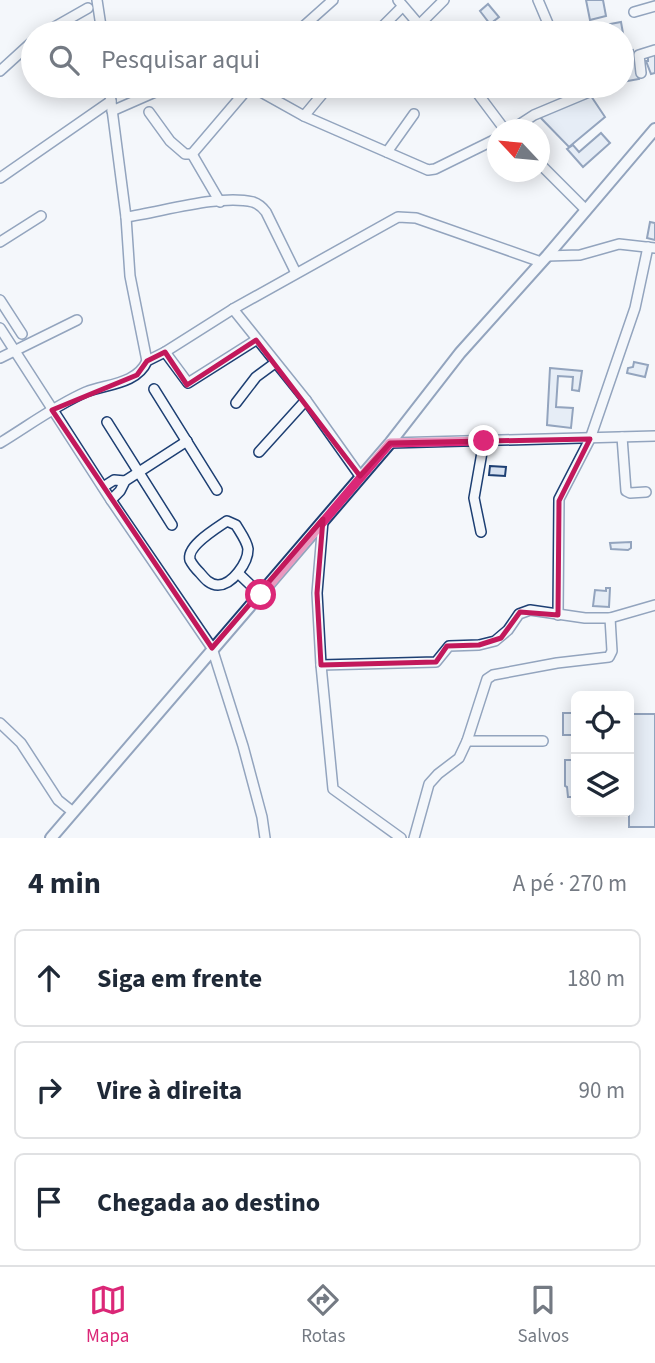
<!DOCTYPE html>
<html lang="pt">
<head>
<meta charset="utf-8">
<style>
  body { margin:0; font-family:"Source Sans 3",sans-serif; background:#f2f2f3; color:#1f2937 }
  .controls { position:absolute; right:21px; bottom:21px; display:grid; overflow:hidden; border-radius:10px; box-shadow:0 4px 18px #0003 }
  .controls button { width:63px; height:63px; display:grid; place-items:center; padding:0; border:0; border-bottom:2px solid #e0e1e3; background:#fff; color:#1f2937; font:35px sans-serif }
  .compass { position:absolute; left:487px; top:119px; width:63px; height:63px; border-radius:50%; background:#fff; box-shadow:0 4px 18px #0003; rotate:296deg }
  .stop { position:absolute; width:21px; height:21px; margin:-16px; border:5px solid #db2777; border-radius:50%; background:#fff }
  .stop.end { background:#db2777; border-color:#fff; box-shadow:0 2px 7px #0008 }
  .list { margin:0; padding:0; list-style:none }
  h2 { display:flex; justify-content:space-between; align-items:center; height:91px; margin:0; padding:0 28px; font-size:30px }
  h2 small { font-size:23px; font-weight:400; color:#747a83 }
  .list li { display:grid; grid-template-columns:46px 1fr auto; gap:21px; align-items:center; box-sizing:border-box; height:98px; margin:0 14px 14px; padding:0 14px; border:2px solid #e0e1e3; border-radius:10px }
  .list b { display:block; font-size:26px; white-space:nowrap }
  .list em { font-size:23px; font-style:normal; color:#747a83 }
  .icon { flex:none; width:38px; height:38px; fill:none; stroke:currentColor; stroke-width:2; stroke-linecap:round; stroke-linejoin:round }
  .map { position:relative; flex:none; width:655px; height:838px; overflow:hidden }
  .search { position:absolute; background:#fff; box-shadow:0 4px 18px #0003; left:21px; right:21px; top:21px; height:77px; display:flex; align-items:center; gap:18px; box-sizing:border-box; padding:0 24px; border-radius:38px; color:#747a83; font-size:26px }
  .sheet { height:427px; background:#fff }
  nav { display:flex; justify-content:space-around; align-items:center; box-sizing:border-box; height:98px; border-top:2px solid #e0e1e3; background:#fff; font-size:19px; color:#747a83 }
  nav a { display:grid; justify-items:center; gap:4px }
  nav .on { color:#db2777 }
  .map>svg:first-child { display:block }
  .building { fill:#d5e0f0; stroke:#1d3f73; stroke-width:2 }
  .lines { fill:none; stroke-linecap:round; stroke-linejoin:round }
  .minor-casing { stroke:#1d3f73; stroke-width:12 }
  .major-casing { stroke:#1d3f73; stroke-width:14 }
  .minor { stroke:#f4f7fb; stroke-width:9 }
  .major { stroke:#f4f7fb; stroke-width:10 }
  .route { stroke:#db2777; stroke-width:9 }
  .marked { fill:none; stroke:#c2185b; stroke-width:5; stroke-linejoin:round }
</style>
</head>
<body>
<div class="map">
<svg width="655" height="838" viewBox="0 0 655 838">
  <rect width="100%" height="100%" fill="#f4f7fb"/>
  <g class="building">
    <path d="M586 0H603L606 16 590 20Z"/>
    <path d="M488 4 499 17 490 24 480 11Z"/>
    <path d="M621 22 626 50H622V33H612L610 24Z"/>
    <path d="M633 50 639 79 622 82V52Z"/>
    <path d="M655 53V73L651 74 646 61H648V54Z"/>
    <path d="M589 93 605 117 569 147 537 114Z"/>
    <path d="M601 133 610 143 583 167 567 149 573 145 579 152Z"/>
    <path d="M650 222 655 223V240L647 238Z"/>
    <path d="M634 362 648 365 645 377 627 373 628 368 633 367Z"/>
    <path d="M550 368 582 371 579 391 572 390 573 377 558 376 556 407 573 408 571 428 547 425Z"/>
    <path d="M490 466 506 467 505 476 489 475Z"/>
    <path d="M631 542V548L628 550 611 549 610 543Z"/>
    <path d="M606 588H610L609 607 593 606 595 590 606 591Z"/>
    <path d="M563 713H576V797H568L567 787 565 786V760H573V735H563Z"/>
    <rect x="629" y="714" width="26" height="113"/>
  </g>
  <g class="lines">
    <defs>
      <g id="minor">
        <path d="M97 0 102 33"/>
        <path d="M398 0 426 33"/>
        <path d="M538 0 552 33"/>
        <path d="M634 12 655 6"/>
        <path d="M419 25 444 0"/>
        <path d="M44 33 88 8"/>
        <path d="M296 33 333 0"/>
        <path d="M376 33 402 7"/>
        <path d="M0 71 33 41"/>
        <path d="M641 73 639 55 655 50"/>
        <path d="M109 86 126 217 130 276 147 361"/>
        <path d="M250 86 304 116 428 170 435 169 498 138"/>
        <path d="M472 86 505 130"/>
        <path d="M112 111 169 86"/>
        <path d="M149 112 170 141 185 154H192"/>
        <path d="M304 116 329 86"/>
        <path d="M511 130 534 115 589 92 594 86"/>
        <path d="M387 152 414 114"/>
        <path d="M192 154 250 86"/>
        <path d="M192 154 220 202"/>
        <path d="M540 164 586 210"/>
        <path d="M0 178 111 101"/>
        <path d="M126 217C162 212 219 194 253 202 259 204 263 208 266 212L296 273"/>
        <path d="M0 242 41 216"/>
        <path d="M547 256 580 255 619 244 655 248"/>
        <path d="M0 300 22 334"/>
        <path d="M233 309 306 400 360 476"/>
        <path d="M0 328 111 500 212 648 243 746 262 817 265 838"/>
        <path d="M165 352 188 383 256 340"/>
        <path d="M0 358 77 320"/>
        <path d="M154 389 217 490"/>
        <path d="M236 403 256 377 275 363"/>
        <path d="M107 422 172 525"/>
        <path d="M622 437 626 491 630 493 646 492"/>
        <path d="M0 443C28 426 56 405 86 392 107 384 137 384 147 361L165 352 233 309 398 217 416 218 541 262"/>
        <path d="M390 443 655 436"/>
        <path d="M259 452 306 400"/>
        <path d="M103 487 114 480 125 481"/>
        <path d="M111 500 120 491 125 481 187 441"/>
        <path d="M227 521 236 525C240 532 247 541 248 549 248 563 232 585 218 585 210 585 205 579 200 573 197 570 192 564 190 560 186 546 217 528 227 521Z"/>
        <path d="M323 521 317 593 321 665 333 789 401 838"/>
        <path d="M481 532 474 498 484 441"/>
        <path d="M238 573 261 595"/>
        <path d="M558 615 559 499 590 439 635 308 648 247"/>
        <path d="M321 665 436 662 449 646 479 645 495 641 508 630 519 614 530 610 585 618H610L655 605"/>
        <path d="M0 723 21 743 58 800 73 812"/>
        <path d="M467 741H543"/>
        <path d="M414 838 429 784 438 774 459 758 467 741 487 679 493 675 557 663 609 657 612 651 610 618"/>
      </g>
      <path id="major" d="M51 838 390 443 460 353 547 256 655 129"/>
    </defs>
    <use href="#minor" class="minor-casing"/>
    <use href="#major" class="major-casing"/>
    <use href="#minor" class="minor"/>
    <use href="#major" class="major"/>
  </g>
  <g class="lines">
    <path class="route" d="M261 595 390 443 484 441"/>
  </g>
  <path d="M0 0H655V838H0ZM256 340 360 476 390 443 590 439 559 501 558 615 520 612 501 638 479 645 447 646 436 662 321 665 317 593 323 519 212 648 52 410 137 375 147 361 165 352 187 385Z" fill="#f4f7fb" fill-opacity=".55" fill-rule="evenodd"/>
  <path class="marked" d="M256 340 360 476 390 443 590 439 559 501 558 615 520 612 501 638 479 645 447 646 436 662 321 665 317 593 323 519 212 648 52 410 137 375 147 361 165 352 187 385Z"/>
</svg>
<div class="controls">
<button><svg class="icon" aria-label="locate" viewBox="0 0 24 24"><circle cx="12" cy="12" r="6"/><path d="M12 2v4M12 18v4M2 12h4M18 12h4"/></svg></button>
<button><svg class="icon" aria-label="layers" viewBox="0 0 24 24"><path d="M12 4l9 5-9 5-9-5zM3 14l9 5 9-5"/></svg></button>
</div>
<svg class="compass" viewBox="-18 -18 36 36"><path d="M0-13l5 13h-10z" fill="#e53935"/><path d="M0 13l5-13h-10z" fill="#747a83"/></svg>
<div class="stop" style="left:261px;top:595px"></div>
<div class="stop end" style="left:484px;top:441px"></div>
<div class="search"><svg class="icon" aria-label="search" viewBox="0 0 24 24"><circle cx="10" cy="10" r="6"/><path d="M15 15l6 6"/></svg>Pesquisar aqui</div>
</div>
<section class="sheet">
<h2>4 min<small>A pé · 270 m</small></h2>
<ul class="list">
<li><svg class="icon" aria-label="ahead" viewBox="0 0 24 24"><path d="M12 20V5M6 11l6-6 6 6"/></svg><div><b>Siga em frente</b></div><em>180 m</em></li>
<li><svg class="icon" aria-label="right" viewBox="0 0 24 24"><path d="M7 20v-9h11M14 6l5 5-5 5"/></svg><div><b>Vire à direita</b></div><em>90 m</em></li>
<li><svg class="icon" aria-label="arrive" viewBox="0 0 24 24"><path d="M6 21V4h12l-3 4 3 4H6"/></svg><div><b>Chegada ao destino</b></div></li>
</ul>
</section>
<nav>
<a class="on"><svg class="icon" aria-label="map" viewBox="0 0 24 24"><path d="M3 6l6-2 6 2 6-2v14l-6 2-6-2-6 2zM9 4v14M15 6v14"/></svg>Mapa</a>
<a><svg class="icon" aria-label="directions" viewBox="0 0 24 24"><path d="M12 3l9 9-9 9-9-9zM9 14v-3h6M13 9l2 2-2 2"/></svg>Rotas</a>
<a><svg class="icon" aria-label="saved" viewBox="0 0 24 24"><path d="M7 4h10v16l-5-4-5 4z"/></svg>Salvos</a>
</nav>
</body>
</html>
